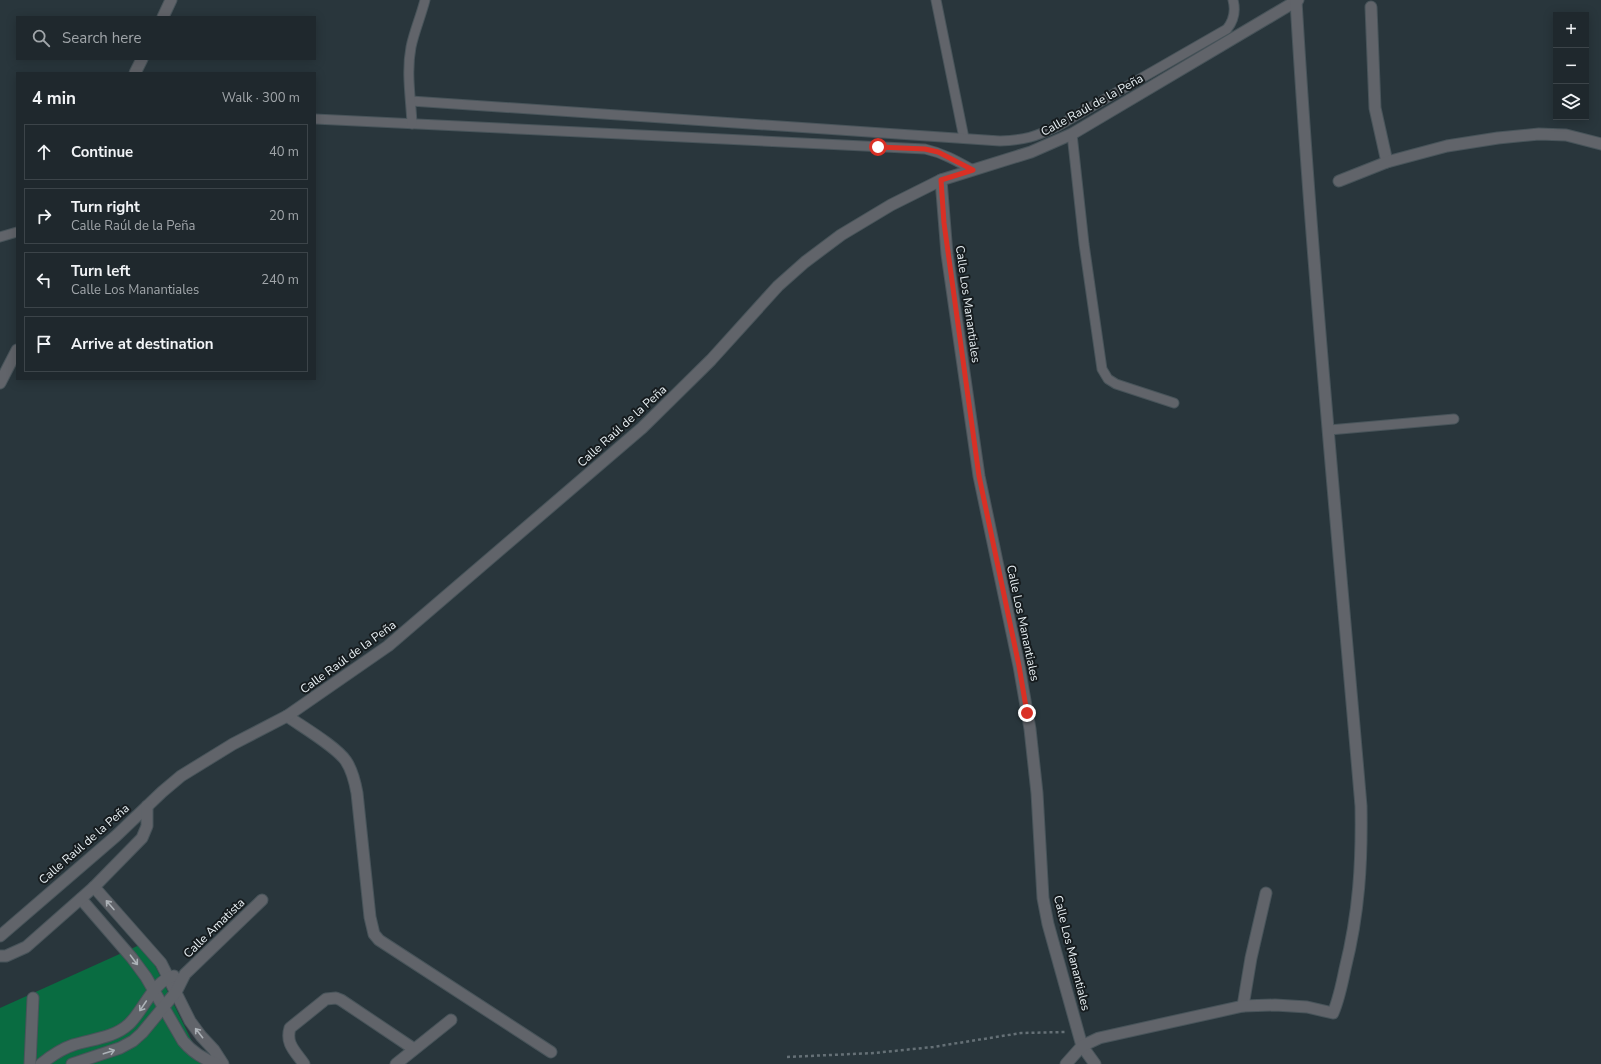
<!DOCTYPE html>
<html lang="en">
<head>
<meta charset="utf-8">
<style>
  body { margin:0; font-family:"Nunito Sans",sans-serif; background:#273035; color:#f1f3f6 }
  .controls { position:absolute; right:12px; top:12px; display:grid; overflow:hidden; border-radius:0px; box-shadow:0 2px 10px #0003 }
  .controls button { width:36px; height:36px; display:grid; place-items:center; padding:0; border:0; border-bottom:1px solid #3c4449; background:#1f282d; color:#f1f3f6; font:20px sans-serif }
  .stop { position:absolute; width:12px; height:12px; margin:-9px; border:3px solid #d93025; border-radius:50%; background:#fff }
  .stop.end { background:#d93025; border-color:#fff; box-shadow:0 1px 4px #0008 }
  .list { margin:0; padding:0; list-style:none }
  h2 { display:flex; justify-content:space-between; align-items:center; height:52px; margin:0; padding:0 16px; font-size:17px }
  h2 small { font-size:13px; font-weight:400; color:#a1a6aa }
  .list li { display:grid; grid-template-columns:26px 1fr auto; gap:12px; align-items:center; box-sizing:border-box; height:56px; margin:0 8px 8px; padding:0 8px; border:1px solid #3c4449; border-radius:0px }
  .list b { display:block; font-size:15px; white-space:nowrap }
  .list p { margin:0; font-size:13px; white-space:nowrap; color:#a1a6aa }
  .list em { font-size:13px; font-style:normal; color:#a1a6aa }
  .icon { flex:none; width:22px; height:22px; fill:none; stroke:currentColor; stroke-width:2; stroke-linecap:round; stroke-linejoin:round }
  .map { position:relative; flex:none; width:1601px; height:1064px; overflow:hidden }
  .search { position:absolute; background:#1f282d; box-shadow:0 2px 10px #0003; left:16px; top:16px; width:300px; height:44px; display:flex; align-items:center; gap:10px; box-sizing:border-box; padding:0 14px; border-radius:0px; color:#a1a6aa; font-size:15px }
  .panel { position:absolute; background:#1f282d; box-shadow:0 2px 10px #0003; left:16px; top:72px; width:300px; height:308px; border-radius:0px }
  .map>svg:first-child { display:block }
  .garden { fill:#096c41 }
  .lines { fill:none; stroke-linecap:round; stroke-linejoin:round }
  .service-casing { stroke:#48545a; stroke-width:11 }
  .minor-casing { stroke:#48545a; stroke-width:13 }
  .path { stroke:#657076; stroke-width:2.5; stroke-dasharray:3 3; stroke-linecap:butt }
  .service { stroke:#61646a; stroke-width:9 }
  .minor { stroke:#61646a; stroke-width:11 }
  .oneway { stroke:#acb2b7 }
  .route { stroke:#d93025; stroke-width:5 }
  .labels { text-anchor:middle; stroke-width:4; stroke-linejoin:round; paint-order:stroke }
  .street-label { font-size:12px; fill:#eaf2f6; stroke:#161c1f }
</style>
</head>
<body>
<div class="map">
<svg width="1601" height="1064" viewBox="0 0 1601 1064">
  <rect width="100%" height="100%" fill="#29363c"/>
  <path class="garden" d="M144 943 203 1064H0V1008Z"/>
  <g class="lines">
    <defs>
      <g id="service">
        <path d="M936 0 964 138"/>
        <path d="M411 101 1000 141C1025 140 1035 137 1058 126L1227 29C1234 20 1236 11 1233 0"/>
        <path d="M315 119 925 149C943 153 957 161 973 170"/>
        <path d="M412 124C411 99 406 73 411 47 414 32 421 16 425 0"/>
        <path d="M1072 134 1084 244 1102 369 1108 379 1116 384 1174 403"/>
        <path d="M0 237 17 232"/>
        <path d="M1329 430 1454 419"/>
      </g>
      <g id="minor">
        <path d="M1371 7 1375 108 1387 162"/>
        <path d="M163 17 171 0"/>
        <path d="M135 73 142 59"/>
        <path d="M941 180 947 254 979 476 1019 666 1030 729 1037 793 1043 898 1048 924 1082 1046 1095 1064"/>
        <path d="M1339 181 1387 162 1447 146 1498 138 1539 134 1566 135 1601 144"/>
        <path d="M0 383 17 350"/>
        <path d="M287 716C301 726 337 747 346 761 352 770 355 782 357 793L370 917 374 934 379 940 551 1052"/>
        <path d="M94 887 161 963 190 1021 201 1036 214 1050 223 1064"/>
        <path d="M81 899 132 958 146 977 183 1041C193 1053 203 1059 217 1064"/>
        <path d="M0 936 116 836 162 792 181 776 233 744 287 716 388 646 642 428 711 360 778 286 805 262 841 235 891 205 941 180 1031 152 1072 134 1298 0"/>
        <path d="M0 956H6L26 947 94 887 142 838 147 826V806"/>
        <path d="M1243 1006 1251 958 1266 893"/>
        <path d="M30 1064 33 998"/>
        <path d="M41 1064C51 1056 61 1049 73 1045 92 1039 114 1038 129 1024 143 1011 154 980 174 976"/>
        <path d="M72 1064 120 1048 133 1041 142 1033 176 992 185 974 262 900"/>
        <path d="M304 1064C296 1052 285 1044 290 1028L326 999 336 998 341 1000 414 1049"/>
        <path d="M396 1064 451 1020"/>
        <path d="M1066 1064 1082 1046 1099 1038 1243 1006 1275 1005 1307 1007 1333 1013C1339 999 1342 984 1345 969 1359 913 1362 863 1361 806 1338 538 1312 270 1296 1"/>
      </g>
    </defs>
    <use href="#service" class="service-casing"/>
    <use href="#minor" class="minor-casing"/>
    <path class="path" d="M787 1057 874 1053 933 1047 1021 1033 1066 1032"/>
    <use href="#service" class="service"/>
    <use href="#minor" class="minor"/>
  </g>
  <defs><path id="oneway-shaft" d="M-6 0H5M1.5-3L5.5 0L1.5 3" fill="none" stroke-width="1.6" stroke-linecap="round" stroke-linejoin="round"/></defs>
  <g class="oneway">
    <use href="#oneway-shaft" transform="translate(110 905) rotate(-131)"/>
    <use href="#oneway-shaft" transform="translate(134 960) rotate(53)"/>
    <use href="#oneway-shaft" transform="translate(143 1006) rotate(124)"/>
    <use href="#oneway-shaft" transform="translate(199 1033) rotate(-128)"/>
    <use href="#oneway-shaft" transform="translate(109 1052) rotate(-18)"/>
  </g>
  <g class="lines">
    <path class="route" d="M878 147 925 149 938 152 973 170 941 180 944 223 979 476 1019 666 1027 713"/>
  </g>
  <g class="labels">
    <g class="street-label">
      <text transform="translate(1092 105) rotate(-29)" y="4">Calle Raúl de la Peña</text>
      <text transform="translate(968 304) rotate(82)" y="4">Calle Los Manantiales</text>
      <text transform="translate(622 426) rotate(-42)" y="4">Calle Raúl de la Peña</text>
      <text transform="translate(1023 623) rotate(78)" y="4">Calle Los Manantiales</text>
      <text transform="translate(348 657) rotate(-36)" y="4">Calle Raúl de la Peña</text>
      <text transform="translate(84 844) rotate(-41)" y="4">Calle Raúl de la Peña</text>
      <text transform="translate(214 928) rotate(-44)" y="4">Calle Amatista</text>
      <text transform="translate(1072 953) rotate(76)" y="4">Calle Los Manantiales</text>
    </g>
  </g>
</svg>
<div class="controls">
<button>+</button>
<button>−</button>
<button><svg class="icon" aria-label="layers" viewBox="0 0 24 24"><path d="M12 4l9 5-9 5-9-5zM3 14l9 5 9-5"/></svg></button>
</div>
<div class="stop" style="left:878px;top:147px"></div>
<div class="stop end" style="left:1027px;top:713px"></div>
<div class="search"><svg class="icon" aria-label="search" viewBox="0 0 24 24"><circle cx="10" cy="10" r="6"/><path d="M15 15l6 6"/></svg>Search here</div>
<section class="panel">
<h2>4 min<small>Walk · 300 m</small></h2>
<ul class="list">
<li><svg class="icon" aria-label="ahead" viewBox="0 0 24 24"><path d="M12 20V5M6 11l6-6 6 6"/></svg><div><b>Continue</b></div><em>40 m</em></li>
<li><svg class="icon" aria-label="right" viewBox="0 0 24 24"><path d="M7 20v-9h11M14 6l5 5-5 5"/></svg><div><b>Turn right</b><p>Calle Raúl de la Peña</p></div><em>20 m</em></li>
<li><svg class="icon" aria-label="left" viewBox="0 0 24 24"><path d="M17 20v-9H6M10 6l-5 5 5 5"/></svg><div><b>Turn left</b><p>Calle Los Manantiales</p></div><em>240 m</em></li>
<li><svg class="icon" aria-label="arrive" viewBox="0 0 24 24"><path d="M6 21V4h12l-3 4 3 4H6"/></svg><div><b>Arrive at destination</b></div></li>
</ul>
</section>
</div>
</body>
</html>
